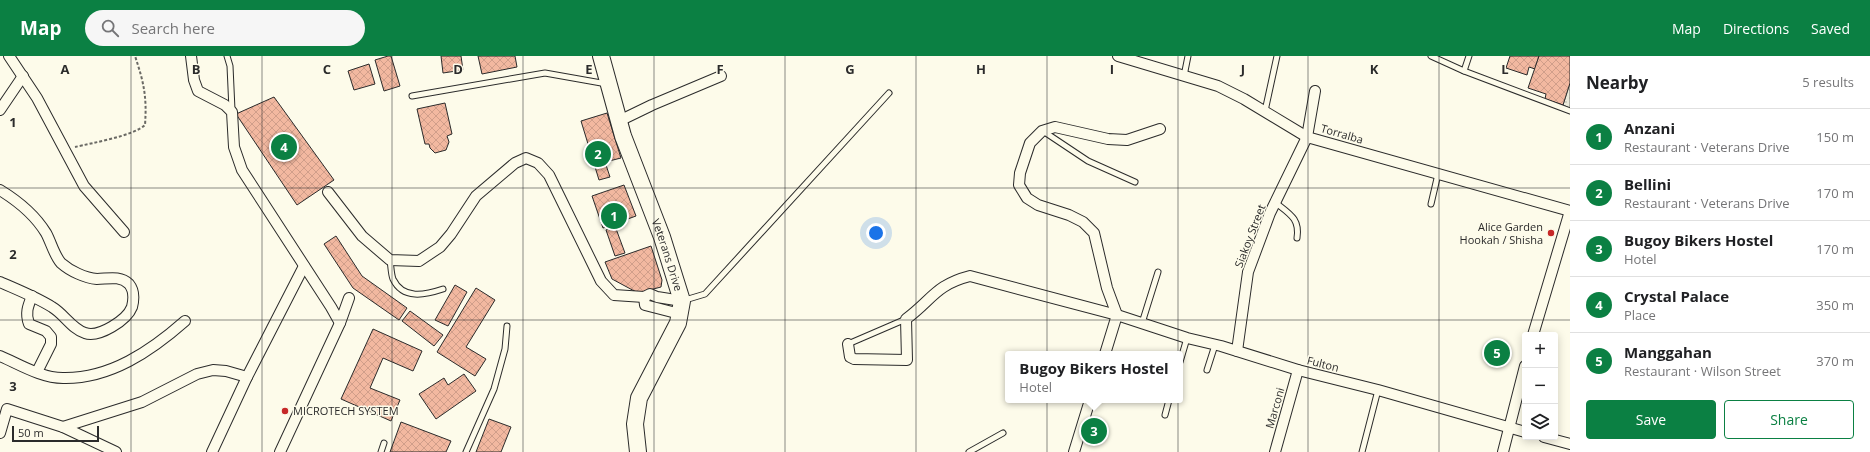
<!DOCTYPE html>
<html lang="en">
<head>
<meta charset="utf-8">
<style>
  body { margin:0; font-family:"Open Sans",sans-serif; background:#f6f6f6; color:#202124 }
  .controls { position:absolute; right:12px; bottom:12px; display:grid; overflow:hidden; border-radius:4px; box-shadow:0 2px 10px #0003 }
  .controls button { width:36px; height:36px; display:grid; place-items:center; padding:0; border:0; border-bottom:1px solid #e0e0e0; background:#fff; color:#202124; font:20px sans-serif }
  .scale { position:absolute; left:12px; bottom:10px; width:87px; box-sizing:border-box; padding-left:4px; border:2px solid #2b2b2b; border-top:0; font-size:11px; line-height:14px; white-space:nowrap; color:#2b2b2b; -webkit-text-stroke:3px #fdfbea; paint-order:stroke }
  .you { position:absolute; left:876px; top:177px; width:14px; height:14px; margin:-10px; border:3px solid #fff; border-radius:50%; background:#1a73e8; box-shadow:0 0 0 6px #1a73e833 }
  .badge { display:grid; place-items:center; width:26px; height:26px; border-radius:50%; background:#0b8043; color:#fff; font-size:13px; font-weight:700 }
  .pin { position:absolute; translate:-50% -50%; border:2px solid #fff; box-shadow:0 1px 4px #0006 }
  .popup { position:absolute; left:1005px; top:295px; width:178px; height:52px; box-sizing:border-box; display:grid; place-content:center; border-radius:4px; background:#fff; filter:drop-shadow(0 1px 3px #0005); font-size:13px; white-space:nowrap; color:#757577 }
  .popup b { font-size:15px; color:#202124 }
  .popup::after { content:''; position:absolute; left:50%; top:100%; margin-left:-8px; border:8px solid transparent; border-top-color:#fff }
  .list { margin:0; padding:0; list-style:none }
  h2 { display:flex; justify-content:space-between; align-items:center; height:52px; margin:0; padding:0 16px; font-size:17px }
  h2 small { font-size:13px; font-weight:400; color:#757577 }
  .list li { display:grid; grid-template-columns:26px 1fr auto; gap:12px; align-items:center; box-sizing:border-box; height:56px; padding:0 16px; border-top:1px solid #e0e0e0 }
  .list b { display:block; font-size:15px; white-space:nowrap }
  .list p { margin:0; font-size:13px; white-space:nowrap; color:#757577 }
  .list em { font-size:13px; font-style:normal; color:#757577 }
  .actions { display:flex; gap:8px; padding:12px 16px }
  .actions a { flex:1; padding:9px 0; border:1px solid #0b8043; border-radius:4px; text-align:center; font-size:14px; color:#0b8043 }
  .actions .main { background:#0b8043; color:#fff }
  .icon { flex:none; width:22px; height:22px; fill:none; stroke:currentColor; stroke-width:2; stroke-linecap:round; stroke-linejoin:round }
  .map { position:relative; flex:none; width:1570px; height:396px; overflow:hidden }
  header { display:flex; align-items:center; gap:24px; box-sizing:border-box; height:56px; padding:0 20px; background:#0b8043; color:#fff }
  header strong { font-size:19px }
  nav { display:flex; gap:22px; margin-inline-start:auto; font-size:14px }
  .search { width:280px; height:36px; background:#f6f6f6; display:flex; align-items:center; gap:10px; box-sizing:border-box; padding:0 14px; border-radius:22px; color:#757577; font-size:15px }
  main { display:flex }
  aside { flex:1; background:#fff }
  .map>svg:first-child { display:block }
  .grass { fill:url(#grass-dots); stroke:#74746e }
  .building { fill:url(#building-cross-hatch); stroke:#2b2b2b }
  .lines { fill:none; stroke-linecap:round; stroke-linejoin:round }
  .lane-casing { stroke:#2b2b2b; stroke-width:7 }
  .street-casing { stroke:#2b2b2b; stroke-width:12 }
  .primary-casing { stroke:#2b2b2b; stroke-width:18 }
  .path { stroke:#6a6964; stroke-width:2; stroke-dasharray:3 2; stroke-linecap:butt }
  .lane { stroke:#fdfbea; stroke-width:5 }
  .street { stroke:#fdfbea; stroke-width:10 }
  .primary { stroke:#fdfbea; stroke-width:16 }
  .grid { fill:none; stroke:#2b2b2b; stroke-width:1; stroke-opacity:0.55 }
  .poi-dot { fill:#c62828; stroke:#fdfbea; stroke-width:1.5 }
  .labels { text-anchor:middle; stroke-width:3; stroke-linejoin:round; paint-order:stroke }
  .street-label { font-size:11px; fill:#2b2b2b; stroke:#fdfbea }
  .poi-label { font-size:11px; fill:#2b2b2b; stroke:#fdfbea; text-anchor:end }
  .grid-label { font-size:13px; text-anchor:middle; font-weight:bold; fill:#2b2b2b; stroke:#fdfbea; stroke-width:3; stroke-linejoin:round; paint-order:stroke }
</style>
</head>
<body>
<header>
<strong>Map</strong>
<div class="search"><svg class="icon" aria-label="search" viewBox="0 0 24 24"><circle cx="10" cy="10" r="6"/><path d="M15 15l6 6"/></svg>Search here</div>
<nav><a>Map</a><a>Directions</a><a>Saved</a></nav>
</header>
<main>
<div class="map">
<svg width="1570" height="396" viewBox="0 0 1570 396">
  <defs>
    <pattern id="grass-dots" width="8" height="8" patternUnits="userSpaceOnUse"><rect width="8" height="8" fill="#ecebdb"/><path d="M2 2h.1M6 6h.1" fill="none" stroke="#cbcabc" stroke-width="1.8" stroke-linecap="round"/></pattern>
    <pattern id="building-cross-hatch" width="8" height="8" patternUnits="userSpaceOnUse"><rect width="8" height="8" fill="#f2b8a0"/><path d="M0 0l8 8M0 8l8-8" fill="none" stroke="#d09e8a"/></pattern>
  </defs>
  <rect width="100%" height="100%" fill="#fdfbea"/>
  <path class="grass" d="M1570 27V52L1563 49Z"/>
  <g class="building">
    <path d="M388 0H391L400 30 384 35 375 4Z"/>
    <path d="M441 0H461L463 14 443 17Z"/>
    <path d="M478 0H515L517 11 482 18Z"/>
    <path d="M1510 0H1539L1535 13 1529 11 1527 19 1506 12Z"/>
    <path d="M1539 0H1570V27L1563 49 1545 43 1546 38 1528 32Z"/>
    <path d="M369 8 375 28 354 34 348 15Z"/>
    <path d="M274 41 334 124 297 149 236 58Z"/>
    <path d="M445 47 452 78 447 80 449 86 446 94 435 97 430 92 429 88H425L417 53Z"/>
    <path d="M607 57 621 102 605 106 610 121 599 124 581 65Z"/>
    <path d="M624 129 636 160 603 172 592 140Z"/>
    <path d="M615 170 625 197 615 200 606 174Z"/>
    <path d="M336 180 362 220 407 252 399 264 353 232 324 188Z"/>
    <path d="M651 190 662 224 661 231 638 237 612 223 605 206Z"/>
    <path d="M455 229 467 236 448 270 435 264Z"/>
    <path d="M476 232 495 244 466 291 486 303 475 320 437 296Z"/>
    <path d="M410 255 443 279 434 290 402 265Z"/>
    <path d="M373 273 422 295 413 315 383 302 370 332 400 344 391 365 341 343Z"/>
    <path d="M464 318 476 335 436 363 419 338 444 322 448 329Z"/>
    <path d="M489 363 511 371 501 396H476Z"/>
    <path d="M401 366 451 385 446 396H390Z"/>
  </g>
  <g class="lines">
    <defs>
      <g id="lane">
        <path d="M227 0 230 10 232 54"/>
        <path d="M1431 0 1464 15 1570 55"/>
        <path d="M1464 15 1469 0"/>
        <path d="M1184 20 1188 0"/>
        <path d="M412 40 545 17 607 28"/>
        <path d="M1265 55 1277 0"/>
        <path d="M1043 75 1088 105 1135 126"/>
        <path d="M1276 147C1290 158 1300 163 1297 182"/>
        <path d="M1431 148 1438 118"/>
        <path d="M390 204C391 210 391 218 393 223 403 244 425 239 443 233"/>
        <path d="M685 244 705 238 889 37"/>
        <path d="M1142 267 1158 216"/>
        <path d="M848 288 906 263"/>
        <path d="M1180 306 1187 282"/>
        <path d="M1207 314 1215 289"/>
        <path d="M1165 359 1169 344"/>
        <path d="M381 396 384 387"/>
        <path d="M466 396 494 333 505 293 507 270"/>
        <path d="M969 396 1003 377"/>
        <path d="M1362 396 1378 334"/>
      </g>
      <g id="street">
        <path d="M9 0 37 42 84 130 124 176"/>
        <path d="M191 0 194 24 198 35 225 49 232 56 234 91 242 114 331 251 340 267"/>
        <path d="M1118 0 1218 30 1244 43 1307 81 1570 155"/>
        <path d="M0 54 23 20"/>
        <path d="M619 65 652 49 721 20"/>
        <path d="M0 134C18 145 35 159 46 177 51 186 54 199 61 207 70 215 85 222 97 223 107 223 120 219 129 228 134 234 134 243 132 251 127 264 99 282 85 277 72 273 64 258 52 251 36 241 18 234 0 226"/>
        <path d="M328 136 362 180 390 204 419 205 440 191 451 178 476 140 515 107 526 102 538 107 549 119 601 225 614 239 644 241 650 238 657 241 682 245"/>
        <path d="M32 240C28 250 25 257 29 268L46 275 51 281V288L37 316"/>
        <path d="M644 241 645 249 680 258"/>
        <path d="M1533 279 1570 155"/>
        <path d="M848 288 850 301 854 303 907 304 906 263C932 244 935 229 970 220L1117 259 1187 282 1221 290 1298 314 1378 334 1525 376"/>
        <path d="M1237 295 1248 216 1270 157 1307 81 1315 35"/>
        <path d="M1105 298 1117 259 1107 232 1094 177 1083 166 1069 159 1038 149 1027 142 1019 129 1020 117 1030 87 1042 75 1055 71 1108 83 1127 84 1160 73"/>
        <path d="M0 300C19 308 41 322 63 322 110 323 151 295 185 265"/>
        <path d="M63 371 142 346 197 318 213 314 226 315 247 321"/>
        <path d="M0 377 7 353 63 371 116 396"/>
        <path d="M1544 381 1570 388"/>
        <path d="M212 396 247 321 304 210"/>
        <path d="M280 396 340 267 349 242"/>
        <path d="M1074 396 1090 344"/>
        <path d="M1275 396 1298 314"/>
        <path d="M1503 396 1525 310"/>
      </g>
      <g id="primary">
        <path id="s1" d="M601 0 623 80 662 181 682 245 678 267 639 342 635 368 638 396"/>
      </g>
    </defs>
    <use href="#lane" class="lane-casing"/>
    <use href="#street" class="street-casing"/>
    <use href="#primary" class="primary-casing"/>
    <path class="path" d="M75 91C92 87 133 80 145 69 147 41 144 27 135 0"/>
    <use href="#lane" class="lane"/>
    <use href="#street" class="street"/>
    <use href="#primary" class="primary"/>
  </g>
  <path class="grid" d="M131 0V396M262 0V396M392 0V396M523 0V396M654 0V396M785 0V396M916 0V396M1047 0V396M1178 0V396M1308 0V396M1439 0V396M0 132H1570M0 264H1570"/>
  <g class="poi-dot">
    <circle cx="1551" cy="177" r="4"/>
    <circle cx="285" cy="355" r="4"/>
  </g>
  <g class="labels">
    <g class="street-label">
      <text transform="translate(1342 78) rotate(16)" y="4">Torralba</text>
      <text transform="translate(1250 180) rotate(-69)" y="4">Siakoy Street</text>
      <text dy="4" stroke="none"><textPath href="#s1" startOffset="210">Veterans Drive</textPath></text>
      <text transform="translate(1323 308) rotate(14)" y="4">Fulton</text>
      <text transform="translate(1275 352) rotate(-74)" y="4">Marconi</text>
    </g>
    <g class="poi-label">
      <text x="1543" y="175">Alice Garden<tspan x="1543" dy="13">Hookah / Shisha</tspan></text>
      <text x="293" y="359" text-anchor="start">MICROTECH SYSTEM</text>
    </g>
  </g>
  <g class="grid-label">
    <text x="65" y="18">A</text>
    <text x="196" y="18">B</text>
    <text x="327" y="18">C</text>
    <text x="458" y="18">D</text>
    <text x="589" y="18">E</text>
    <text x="720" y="18">F</text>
    <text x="850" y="18">G</text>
    <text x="981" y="18">H</text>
    <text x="1112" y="18">I</text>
    <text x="1243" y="18">J</text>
    <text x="1374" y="18">K</text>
    <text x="1505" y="18">L</text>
    <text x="13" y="71">1</text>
    <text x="13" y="203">2</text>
    <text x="13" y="335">3</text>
  </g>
</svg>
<div class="controls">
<button>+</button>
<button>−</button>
<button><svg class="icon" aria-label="layers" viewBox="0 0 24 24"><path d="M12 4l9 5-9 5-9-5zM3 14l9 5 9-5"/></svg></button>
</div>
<div class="scale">50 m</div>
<div class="you"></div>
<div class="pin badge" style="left:614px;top:160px">1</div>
<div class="pin badge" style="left:598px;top:98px">2</div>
<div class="pin badge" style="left:1094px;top:375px">3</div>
<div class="popup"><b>Bugoy Bikers Hostel</b>Hotel</div>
<div class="pin badge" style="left:284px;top:91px">4</div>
<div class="pin badge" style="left:1497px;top:297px">5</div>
</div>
<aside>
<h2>Nearby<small>5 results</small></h2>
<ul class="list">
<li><span class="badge">1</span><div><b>Anzani</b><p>Restaurant · Veterans Drive</p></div><em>150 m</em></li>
<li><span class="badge">2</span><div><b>Bellini</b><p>Restaurant · Veterans Drive</p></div><em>170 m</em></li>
<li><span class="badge">3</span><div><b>Bugoy Bikers Hostel</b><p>Hotel</p></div><em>170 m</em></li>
<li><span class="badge">4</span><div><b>Crystal Palace</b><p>Place</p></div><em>350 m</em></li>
<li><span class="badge">5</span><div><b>Manggahan</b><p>Restaurant · Wilson Street</p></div><em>370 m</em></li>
</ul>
<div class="actions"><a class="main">Save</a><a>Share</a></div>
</aside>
</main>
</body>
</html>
